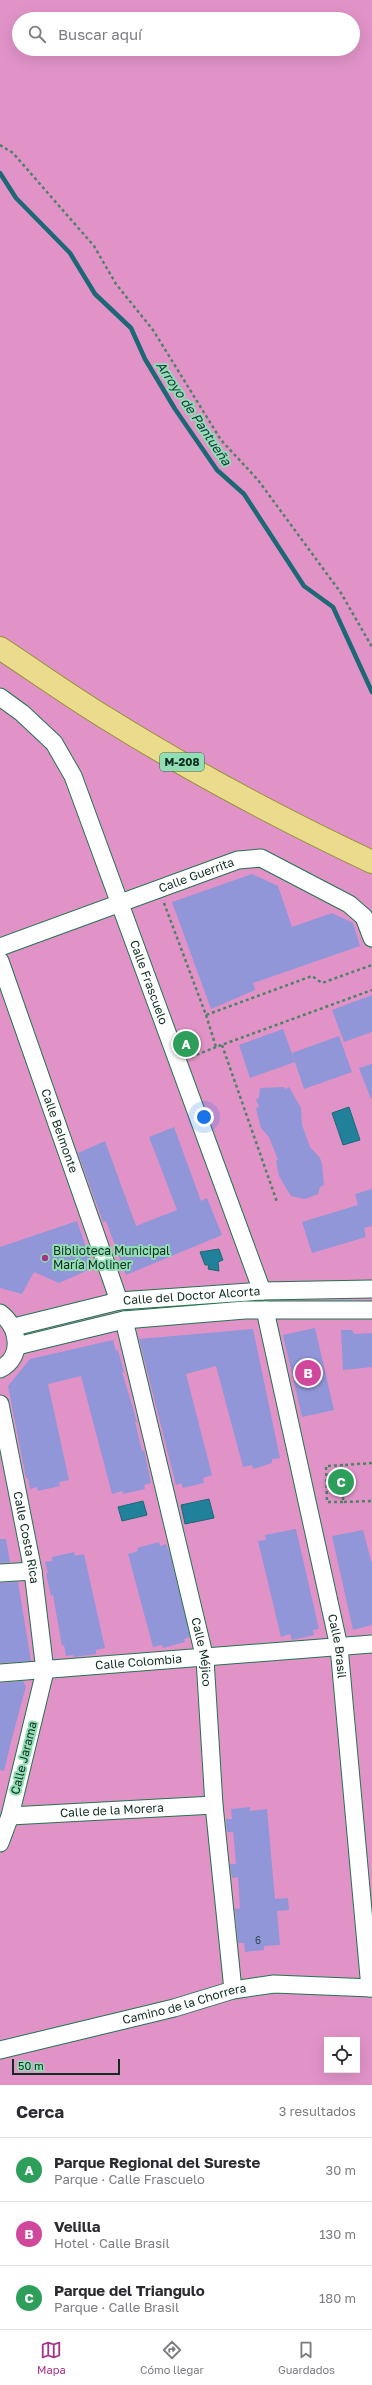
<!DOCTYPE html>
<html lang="es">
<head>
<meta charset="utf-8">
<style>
  body { margin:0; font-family:"Golos Text",sans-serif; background:#f2f2f3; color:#2b2b33 }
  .controls { position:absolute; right:12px; bottom:12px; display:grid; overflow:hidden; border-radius:0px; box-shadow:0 4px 16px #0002 }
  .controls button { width:36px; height:36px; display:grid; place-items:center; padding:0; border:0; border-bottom:1px solid #e1e1e2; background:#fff; color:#2b2b33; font:20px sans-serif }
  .scale { position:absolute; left:12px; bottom:10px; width:108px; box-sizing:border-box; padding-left:4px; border:2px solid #0f2e1f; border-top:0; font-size:11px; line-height:14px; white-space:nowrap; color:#0f2e1f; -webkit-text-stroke:3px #91ddb4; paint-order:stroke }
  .you { position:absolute; left:204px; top:1117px; width:14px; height:14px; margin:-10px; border:3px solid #fff; border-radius:50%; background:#1a73e8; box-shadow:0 0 0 6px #1a73e833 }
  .badge { display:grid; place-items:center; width:26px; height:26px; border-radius:50%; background:#a7328a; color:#fff; font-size:13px; font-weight:700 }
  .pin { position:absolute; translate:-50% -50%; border:2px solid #fff; box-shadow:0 1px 4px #0006 }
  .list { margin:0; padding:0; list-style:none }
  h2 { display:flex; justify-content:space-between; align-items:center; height:52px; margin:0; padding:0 16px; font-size:17px }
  h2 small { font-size:13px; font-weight:400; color:#7c7c81 }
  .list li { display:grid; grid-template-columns:26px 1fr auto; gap:12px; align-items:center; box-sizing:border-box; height:64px; padding:0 16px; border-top:1px solid #e1e1e2 }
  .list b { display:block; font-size:15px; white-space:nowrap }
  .list p { margin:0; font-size:13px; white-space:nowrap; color:#7c7c81 }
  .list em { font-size:13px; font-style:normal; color:#7c7c81 }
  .icon { flex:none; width:22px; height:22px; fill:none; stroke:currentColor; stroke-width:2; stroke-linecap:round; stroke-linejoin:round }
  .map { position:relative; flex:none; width:372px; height:2085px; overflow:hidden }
  .search { position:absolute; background:#fff; box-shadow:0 4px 16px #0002; left:12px; right:12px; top:12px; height:44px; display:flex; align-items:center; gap:10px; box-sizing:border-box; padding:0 14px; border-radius:22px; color:#7c7c81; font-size:15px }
  .sheet { height:244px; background:#fff }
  nav { display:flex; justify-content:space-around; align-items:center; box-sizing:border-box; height:56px; border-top:1px solid #e1e1e2; background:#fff; font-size:11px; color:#7c7c81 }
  nav a { display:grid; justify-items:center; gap:2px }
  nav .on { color:#a7328a }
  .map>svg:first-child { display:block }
  .green { fill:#e193c8; fill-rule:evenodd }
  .water { fill:#22819a; stroke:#1c6875 }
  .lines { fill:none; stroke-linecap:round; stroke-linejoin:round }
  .stream { stroke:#1c6875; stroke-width:4.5 }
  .building { fill:#9096d7 }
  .street-casing { stroke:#25734f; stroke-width:19 }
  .primary-casing { stroke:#949034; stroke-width:24 }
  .path { stroke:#4d8266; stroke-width:2.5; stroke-dasharray:3 3; stroke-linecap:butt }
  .street { stroke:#fff; stroke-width:17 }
  .primary { stroke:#eadc8c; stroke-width:22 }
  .poi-dot { fill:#a7328a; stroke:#91ddb4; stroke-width:1.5 }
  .labels { text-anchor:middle; stroke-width:4; stroke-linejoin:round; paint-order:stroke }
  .number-label { font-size:10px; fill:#2f484d }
  .shield { fill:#91ddb4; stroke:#36624c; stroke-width:1 }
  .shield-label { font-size:11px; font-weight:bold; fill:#0f2e1f }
  .street-label { font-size:12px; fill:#0f2e1f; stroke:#91ddb4 }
  .poi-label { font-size:12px; fill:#0f2e1f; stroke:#91ddb4; text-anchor:start }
  .water-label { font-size:13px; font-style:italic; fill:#1a363e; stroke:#91ddb4 }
</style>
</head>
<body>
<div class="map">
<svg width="372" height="2085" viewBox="0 0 372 2085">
  <rect width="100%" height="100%" fill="#91ddb4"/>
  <path class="green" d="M0 0H372V2085H0ZM19 19H353V49H19ZM327 2040H357V2070H327Z"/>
  <g class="water">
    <path d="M349 1107 360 1140 343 1145 332 1113Z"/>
    <path d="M219 1249 223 1260 218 1262 219 1271 208 1269 209 1265H205L200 1252Z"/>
    <path d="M209 1499 214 1518 185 1524 181 1505Z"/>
    <path d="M143 1501 147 1515 122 1521 118 1507Z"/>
  </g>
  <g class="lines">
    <path class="stream" d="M0 173 16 198 70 253 95 294 131 328 145 359 175 409 217 470 244 494 304 586 333 607 372 692"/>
  </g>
  <g class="building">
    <path d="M252 874 278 886 292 927 332 913 353 923 360 946 253 983 255 990 211 1009 172 902Z"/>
    <path d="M372 995V1032L344 1042 332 1010Z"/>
    <path d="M283 1029 295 1062 250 1078 239 1045Z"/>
    <path d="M339 1036 352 1072 304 1089 292 1053Z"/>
    <path d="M372 1064V1099H371L359 1068Z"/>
    <path d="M283 1087 285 1089 289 1087 301 1108 302 1125 305 1133 310 1147 320 1158 322 1164 324 1185 320 1187 318 1194 305 1199 291 1196 279 1176 276 1161 278 1160 269 1137 261 1128 259 1121 256 1108 259 1107 256 1099 259 1098 260 1088Z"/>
    <path d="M174 1127 201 1201 207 1198 222 1235 126 1275 106 1221 103 1222 78 1153 105 1141 136 1226 177 1210 149 1137Z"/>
    <path d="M372 1189V1226L364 1228 366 1237 312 1253 302 1222 358 1205 355 1194Z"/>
    <path d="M77 1221 93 1268 59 1283 34 1272 22 1294 0 1288V1247Z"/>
    <path d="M315 1328 334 1410 302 1417 283 1335Z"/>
    <path d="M253 1329 280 1458 272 1459V1463L253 1469 252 1465 243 1467 216 1366 186 1374 212 1475 203 1478 204 1483 183 1488 181 1483 176 1485 139 1339Z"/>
    <path d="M341 1330H352L354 1334 372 1333V1367L343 1370Z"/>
    <path d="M113 1340 116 1351 118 1350 124 1372H122L137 1422H135L142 1451 144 1450 151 1483 144 1485 145 1489 123 1494 122 1491 112 1494 81 1376 48 1384 69 1480 59 1482 60 1486 38 1491 37 1487 30 1489 28 1478H26L8 1386 30 1359Z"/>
    <path d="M296 1529 319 1629 313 1630 314 1635 292 1640 290 1634 281 1637 258 1541 266 1540 265 1535Z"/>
    <path d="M363 1530 372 1564V1625L353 1630 332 1536Z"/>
    <path d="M0 1539H6L10 1562 0 1563Z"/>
    <path d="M159 1542 160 1546 166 1544 170 1554 190 1637 184 1639 185 1642 163 1648 162 1645 153 1647 128 1554 138 1551 137 1548Z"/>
    <path d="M74 1552 75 1556 84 1554 105 1648 96 1650V1654L74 1657 73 1655 66 1656 64 1645 62 1646 53 1595 51 1596 46 1574 48 1573 45 1562 52 1561V1557Z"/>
    <path d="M18 1582 31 1661 0 1663V1583Z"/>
    <path d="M23 1681 26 1686 11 1742 4 1771 0 1770V1683Z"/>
    <path d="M250 1807V1811L267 1809 275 1899 288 1898 289 1910 277 1911 280 1945 264 1946V1950L245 1952 244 1943H238L235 1909 240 1908 238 1877 232 1878 230 1864H236L234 1841 233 1832H227L226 1819H232L231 1809Z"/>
  </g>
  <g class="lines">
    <defs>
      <g id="street">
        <path id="s1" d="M0 697 22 713 54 743 73 776 262 1291"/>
        <path id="s2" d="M0 947 238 860 261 858 349 904 364 917 372 938"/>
        <path id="s3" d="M0 961 119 1301"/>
        <path id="s4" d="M265 1310 339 1647 370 1988"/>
        <path d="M0 1313C19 1327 24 1357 0 1369"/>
        <path id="s5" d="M124 1320 205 1659 214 1805 233 1990"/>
        <path id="s6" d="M14 1327 119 1301 262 1291 372 1289"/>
        <path d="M17 1346 124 1320 245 1310H372"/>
        <path id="s7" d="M0 1404 33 1571 45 1671 10 1816 0 1843"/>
        <path d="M0 1573 33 1571"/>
        <path id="s8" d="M0 1673 372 1644"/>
        <path id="s9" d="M10 1816 214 1805"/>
        <path id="s10" d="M0 2050 174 2008 233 1990 274 1984 372 1988"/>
      </g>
      <path id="primary" d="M0 648C35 671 70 696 106 718 191 771 281 819 372 862"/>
    </defs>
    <use href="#street" class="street-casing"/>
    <use href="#primary" class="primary-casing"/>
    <g class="path">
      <path d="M0 145 13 153 94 246 116 284 153 330 221 440 258 480 341 593 372 647"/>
      <path d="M164 903 206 1015 312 976 322 983 372 965"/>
      <path d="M206 1015 216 1047 372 990"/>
      <path d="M222 1045 277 1202"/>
      <path d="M191 1057 216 1047"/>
      <path d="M372 1463 344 1465 343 1502 372 1501"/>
      <path d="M343 1502H327L326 1466 344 1465"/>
    </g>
    <use href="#street" class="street"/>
    <use href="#primary" class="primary"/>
  </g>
  <circle class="poi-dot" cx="45" cy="1258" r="4"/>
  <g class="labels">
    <g class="number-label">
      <text x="258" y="1944">6</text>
    </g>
    <rect class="shield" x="160" y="753" width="44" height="18" rx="3"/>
    <g class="shield-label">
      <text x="182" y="766">M-208</text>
    </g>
    <g class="street-label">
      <text dy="4" stroke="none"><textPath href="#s2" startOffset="209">Calle Guerrita</textPath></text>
      <text dy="4" stroke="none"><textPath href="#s1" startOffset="329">Calle Frascuelo</textPath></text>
      <text dy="4" stroke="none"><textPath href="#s3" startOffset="180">Calle Belmonte</textPath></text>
      <text dy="4" stroke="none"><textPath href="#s6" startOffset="181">Calle del Doctor Alcorta</textPath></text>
      <text dy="4" stroke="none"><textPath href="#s7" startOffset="136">Calle Costa Rica</textPath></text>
      <text dy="4" stroke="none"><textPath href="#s4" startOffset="344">Calle Brasil</textPath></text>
      <text dy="4" stroke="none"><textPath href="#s5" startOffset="341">Calle Méjico</textPath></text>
      <text dy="4" stroke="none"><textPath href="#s8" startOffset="139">Calle Colombia</textPath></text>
      <text transform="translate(24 1758) rotate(-76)" y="4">Calle Jarama</text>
      <text dy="4" stroke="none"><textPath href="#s9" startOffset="102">Calle de la Morera</textPath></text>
      <text dy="4" stroke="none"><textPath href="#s10" startOffset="190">Camino de la Chorrera</textPath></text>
    </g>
    <g class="poi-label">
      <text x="53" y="1255">Biblioteca Municipal<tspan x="53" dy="14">María Moliner</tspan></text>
    </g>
    <g class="water-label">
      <text transform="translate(194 413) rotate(56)" y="5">Arroyo de Pantueña</text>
    </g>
  </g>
</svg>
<div class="controls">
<button><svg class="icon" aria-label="locate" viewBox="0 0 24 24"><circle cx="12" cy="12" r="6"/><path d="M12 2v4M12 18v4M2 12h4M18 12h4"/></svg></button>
</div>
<div class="scale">50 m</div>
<div class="you"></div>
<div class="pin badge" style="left:186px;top:1044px;background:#2e9e5b">A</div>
<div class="pin badge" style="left:308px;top:1373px;background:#d1479c">B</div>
<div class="pin badge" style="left:341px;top:1482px;background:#2e9e5b">C</div>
<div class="search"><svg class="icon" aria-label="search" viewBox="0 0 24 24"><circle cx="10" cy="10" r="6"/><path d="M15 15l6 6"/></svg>Buscar aquí</div>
</div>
<section class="sheet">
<h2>Cerca<small>3 resultados</small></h2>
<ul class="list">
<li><span class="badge" style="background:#2e9e5b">A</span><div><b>Parque Regional del Sureste</b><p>Parque · Calle Frascuelo</p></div><em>30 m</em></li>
<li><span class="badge" style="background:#d1479c">B</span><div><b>Velilla</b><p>Hotel · Calle Brasil</p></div><em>130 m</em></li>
<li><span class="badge" style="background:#2e9e5b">C</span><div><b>Parque del Triangulo</b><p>Parque · Calle Brasil</p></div><em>180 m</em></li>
</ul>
</section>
<nav>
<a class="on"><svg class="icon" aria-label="map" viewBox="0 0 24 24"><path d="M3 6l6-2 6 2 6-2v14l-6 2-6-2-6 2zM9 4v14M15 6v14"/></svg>Mapa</a>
<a><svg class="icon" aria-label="directions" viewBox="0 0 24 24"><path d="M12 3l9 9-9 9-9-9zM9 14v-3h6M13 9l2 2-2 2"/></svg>Cómo llegar</a>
<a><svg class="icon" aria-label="saved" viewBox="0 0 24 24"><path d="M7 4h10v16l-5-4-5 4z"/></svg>Guardados</a>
</nav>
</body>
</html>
